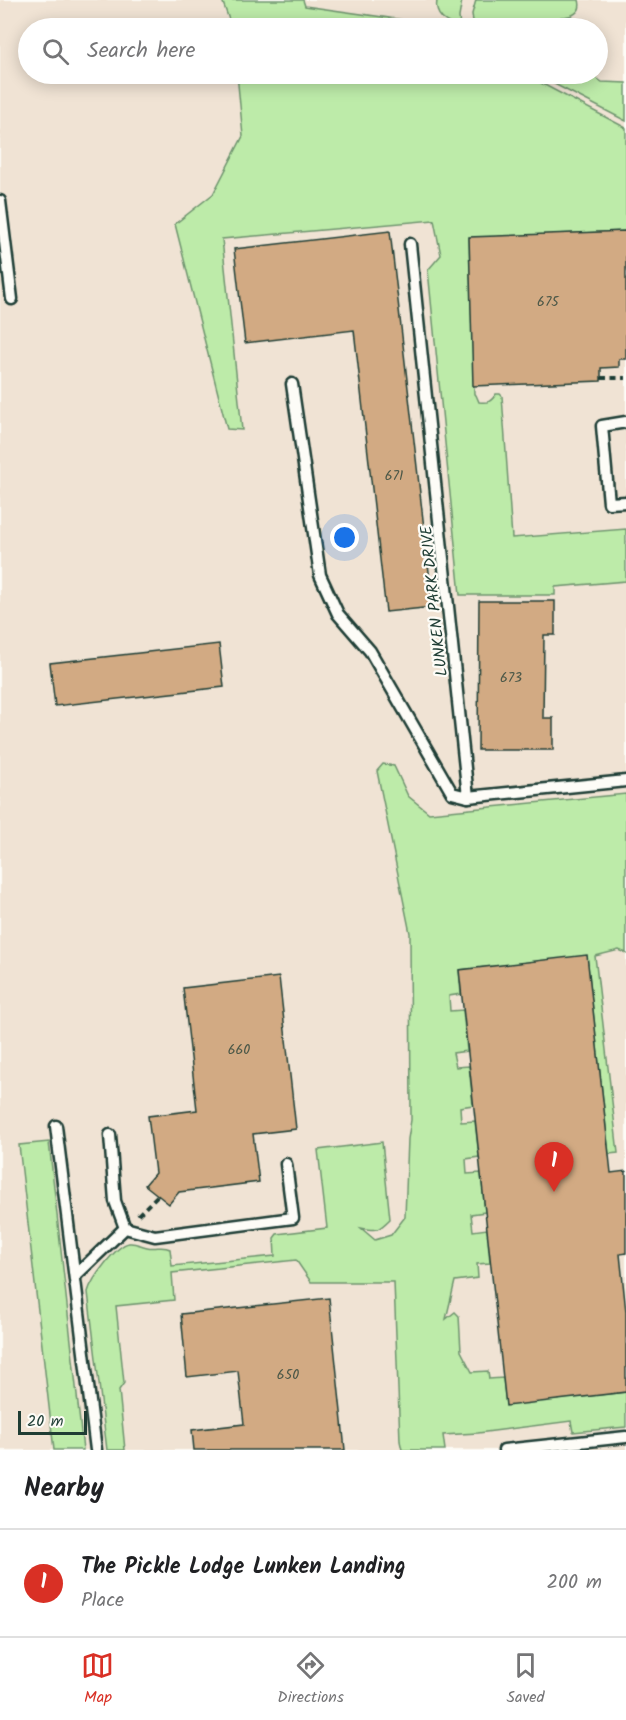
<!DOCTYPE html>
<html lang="en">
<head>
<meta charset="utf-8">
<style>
  body { margin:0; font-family:Kalam,sans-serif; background:#f2f2f2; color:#202124 }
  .scale { position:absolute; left:18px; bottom:15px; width:69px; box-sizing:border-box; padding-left:6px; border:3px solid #1f3d34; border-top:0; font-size:16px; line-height:21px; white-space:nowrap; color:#1f3d34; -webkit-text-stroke:4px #fdfcf7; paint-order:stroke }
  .you { position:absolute; left:345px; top:538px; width:21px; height:21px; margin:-15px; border:4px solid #fff; border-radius:50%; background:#1a73e8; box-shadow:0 0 0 9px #1a73e833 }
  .badge { display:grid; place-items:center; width:39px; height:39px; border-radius:50%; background:#d93025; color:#fff; font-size:20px; font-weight:700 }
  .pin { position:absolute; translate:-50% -50px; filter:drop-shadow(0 2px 3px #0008) }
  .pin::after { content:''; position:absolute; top:32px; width:21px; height:18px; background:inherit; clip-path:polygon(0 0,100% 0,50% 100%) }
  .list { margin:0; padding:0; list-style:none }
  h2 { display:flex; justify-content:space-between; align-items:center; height:78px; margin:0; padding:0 24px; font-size:26px }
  h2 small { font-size:20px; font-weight:400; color:#757577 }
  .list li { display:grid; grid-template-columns:39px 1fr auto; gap:18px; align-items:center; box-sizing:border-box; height:108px; padding:0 24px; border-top:2px solid #e0e0e0 }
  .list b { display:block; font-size:22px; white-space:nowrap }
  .list p { margin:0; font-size:20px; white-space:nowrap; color:#757577 }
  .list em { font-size:20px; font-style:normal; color:#757577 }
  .icon { flex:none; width:33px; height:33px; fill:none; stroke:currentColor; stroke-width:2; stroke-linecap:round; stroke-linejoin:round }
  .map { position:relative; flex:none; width:626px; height:1450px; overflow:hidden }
  .search { position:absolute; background:#fff; box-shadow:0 3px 15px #0003; left:18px; right:18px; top:18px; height:66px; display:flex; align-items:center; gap:15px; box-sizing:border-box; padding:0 21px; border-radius:33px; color:#757577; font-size:22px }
  .sheet { height:186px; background:#fff }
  nav { display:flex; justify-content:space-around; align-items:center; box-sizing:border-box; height:84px; border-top:2px solid #e0e0e0; background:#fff; font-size:16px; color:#757577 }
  nav a { display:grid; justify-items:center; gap:3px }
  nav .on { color:#d93025 }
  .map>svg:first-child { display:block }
  .built { fill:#f0e3d4 }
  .green { fill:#bdeba9; stroke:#6e946e; stroke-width:1.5 }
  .building { fill:#d2aa83; stroke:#1f3d34; stroke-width:1.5 }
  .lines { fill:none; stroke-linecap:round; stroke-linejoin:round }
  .lane-casing { stroke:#1f3d34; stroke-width:15 }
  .path { stroke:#1f3d34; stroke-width:4; stroke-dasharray:6 4.5; stroke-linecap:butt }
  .lane { stroke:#fdfcf7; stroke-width:10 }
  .labels { text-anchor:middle; stroke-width:4.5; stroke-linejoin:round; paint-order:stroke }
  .number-label { font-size:14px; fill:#4c5848 }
  .street-label { font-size:16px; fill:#1f3d34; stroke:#fdfcf7 }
</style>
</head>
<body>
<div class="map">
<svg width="626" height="1450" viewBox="0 0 626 1450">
  <rect width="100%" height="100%" fill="#fdfcf7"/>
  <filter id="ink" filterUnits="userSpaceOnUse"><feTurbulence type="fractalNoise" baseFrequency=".0167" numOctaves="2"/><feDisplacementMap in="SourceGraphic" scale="12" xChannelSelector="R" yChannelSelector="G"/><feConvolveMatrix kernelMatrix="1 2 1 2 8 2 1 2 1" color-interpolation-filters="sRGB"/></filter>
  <g filter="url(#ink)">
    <path class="built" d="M0 0H626V128L524 74H598V28H440L432 24 294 28H28V74H301L626 159V1450H0Z"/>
    <g class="green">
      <path d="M222 0H303L305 6 432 24 440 28H232Z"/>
      <path d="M437 0H462L459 17 460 28C446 23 434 17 437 0Z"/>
      <path d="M476 0H579C583 13 571 17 561 17L554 28H474L472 14Z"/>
      <path d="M237 74H524L626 128V242L625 231 469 238 474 394 476 395 479 402C488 403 491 402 496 394H500L502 396 512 538 626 529V581L555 587V595H460L428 270 441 255 434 220 222 239 242 430 227 429 175 224 213 194 243 136Z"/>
      <path d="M535 74H590L602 82 626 83V121Z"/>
      <path d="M383 764 394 766 408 796 429 813 626 794V953L619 950 595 956 618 1153 609 1154 587 956 459 970 461 994 449 996 450 1011 463 1010 467 1051 453 1053 456 1067 469 1066 473 1105 460 1107 461 1122 475 1121 479 1157 466 1159 467 1174 481 1173 485 1212 471 1214 473 1231 487 1229 490 1263 477 1264 478 1278 455 1281 446 1319 455 1312 459 1316 461 1351 472 1372 488 1371 489 1379 503 1378 506 1405 626 1392V1427L573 1432 571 1421 478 1433 443 1435 445 1450H402L400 1441 394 1282H311L296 1260 172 1273 174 1300 116 1306 124 1383 119 1390 125 1450H107L88 1292C91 1280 116 1245 129 1243 135 1242 141 1246 147 1247 156 1249 163 1245 170 1249L172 1266 275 1256 274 1238 277 1234 327 1228 318 1150 382 1142 390 1219C378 1231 377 1231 361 1228L375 1240 391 1235 405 1217 408 1139 411 1120 410 933 377 771Z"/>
      <path d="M49 1142 83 1450H54L19 1145Z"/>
    </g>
    <g class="building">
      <path d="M390 231 433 607 386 612 354 330 245 343 234 249Z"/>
      <path d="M626 231V359H619V367L601 368V381L473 386 469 237Z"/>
      <path d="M479 601H555V635H544L543 718H553V750H478Z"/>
      <path d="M219 644 224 687 55 706 50 663Z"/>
      <path d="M587 955 611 1173 626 1171V1253L620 1254 626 1312V1392L506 1406 459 970Z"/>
      <path d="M279 977 296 1129 253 1134 259 1182 179 1192 169 1204 145 1185 155 1173 148 1116 197 1110 183 988Z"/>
      <path d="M329 1298 345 1450H194L192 1430 244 1424 238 1371 187 1377 181 1314Z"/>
    </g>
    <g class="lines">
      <defs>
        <g id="lane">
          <path d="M0 201 12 299"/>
          <path d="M410 244 468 797 626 781"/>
          <path d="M292 384 320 575 338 614 370 651 452 793 468 797"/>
          <path d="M626 422 602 426 609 503 626 502"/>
          <path d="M56 1126 96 1450"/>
          <path d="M110 1135 115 1201 125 1228"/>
          <path d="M75 1276 125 1228 155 1236 293 1218 286 1164"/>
          <path d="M504 1450 626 1437"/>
        </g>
      </defs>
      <use href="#lane" class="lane-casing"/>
      <g class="path">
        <path d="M601 378H626"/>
        <path d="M138 1215 158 1195"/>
      </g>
      <use href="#lane" class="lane"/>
    </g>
  </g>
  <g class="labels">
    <g class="number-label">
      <text x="548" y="306">675</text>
      <text x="394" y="480">671</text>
      <text x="511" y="682">673</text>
      <text x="239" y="1054">660</text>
      <text x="288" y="1379">650</text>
    </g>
    <g class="street-label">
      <text transform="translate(433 601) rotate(-96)" y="6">LUNKEN PARK DRIVE</text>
    </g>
  </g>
</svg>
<div class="scale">20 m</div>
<div class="you"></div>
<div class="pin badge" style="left:554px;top:1192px">1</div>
<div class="search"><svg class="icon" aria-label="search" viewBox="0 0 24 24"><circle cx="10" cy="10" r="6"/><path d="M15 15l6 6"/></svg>Search here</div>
</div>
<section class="sheet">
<h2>Nearby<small></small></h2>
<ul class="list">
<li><span class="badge">1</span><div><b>The Pickle Lodge Lunken Landing</b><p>Place</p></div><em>200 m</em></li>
</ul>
</section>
<nav>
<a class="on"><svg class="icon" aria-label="map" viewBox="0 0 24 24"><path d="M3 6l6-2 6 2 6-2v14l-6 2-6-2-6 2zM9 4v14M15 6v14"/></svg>Map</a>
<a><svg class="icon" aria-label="directions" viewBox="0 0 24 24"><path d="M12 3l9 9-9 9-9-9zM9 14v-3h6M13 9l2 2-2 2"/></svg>Directions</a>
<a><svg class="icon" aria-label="saved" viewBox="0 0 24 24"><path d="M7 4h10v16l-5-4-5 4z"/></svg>Saved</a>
</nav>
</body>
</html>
